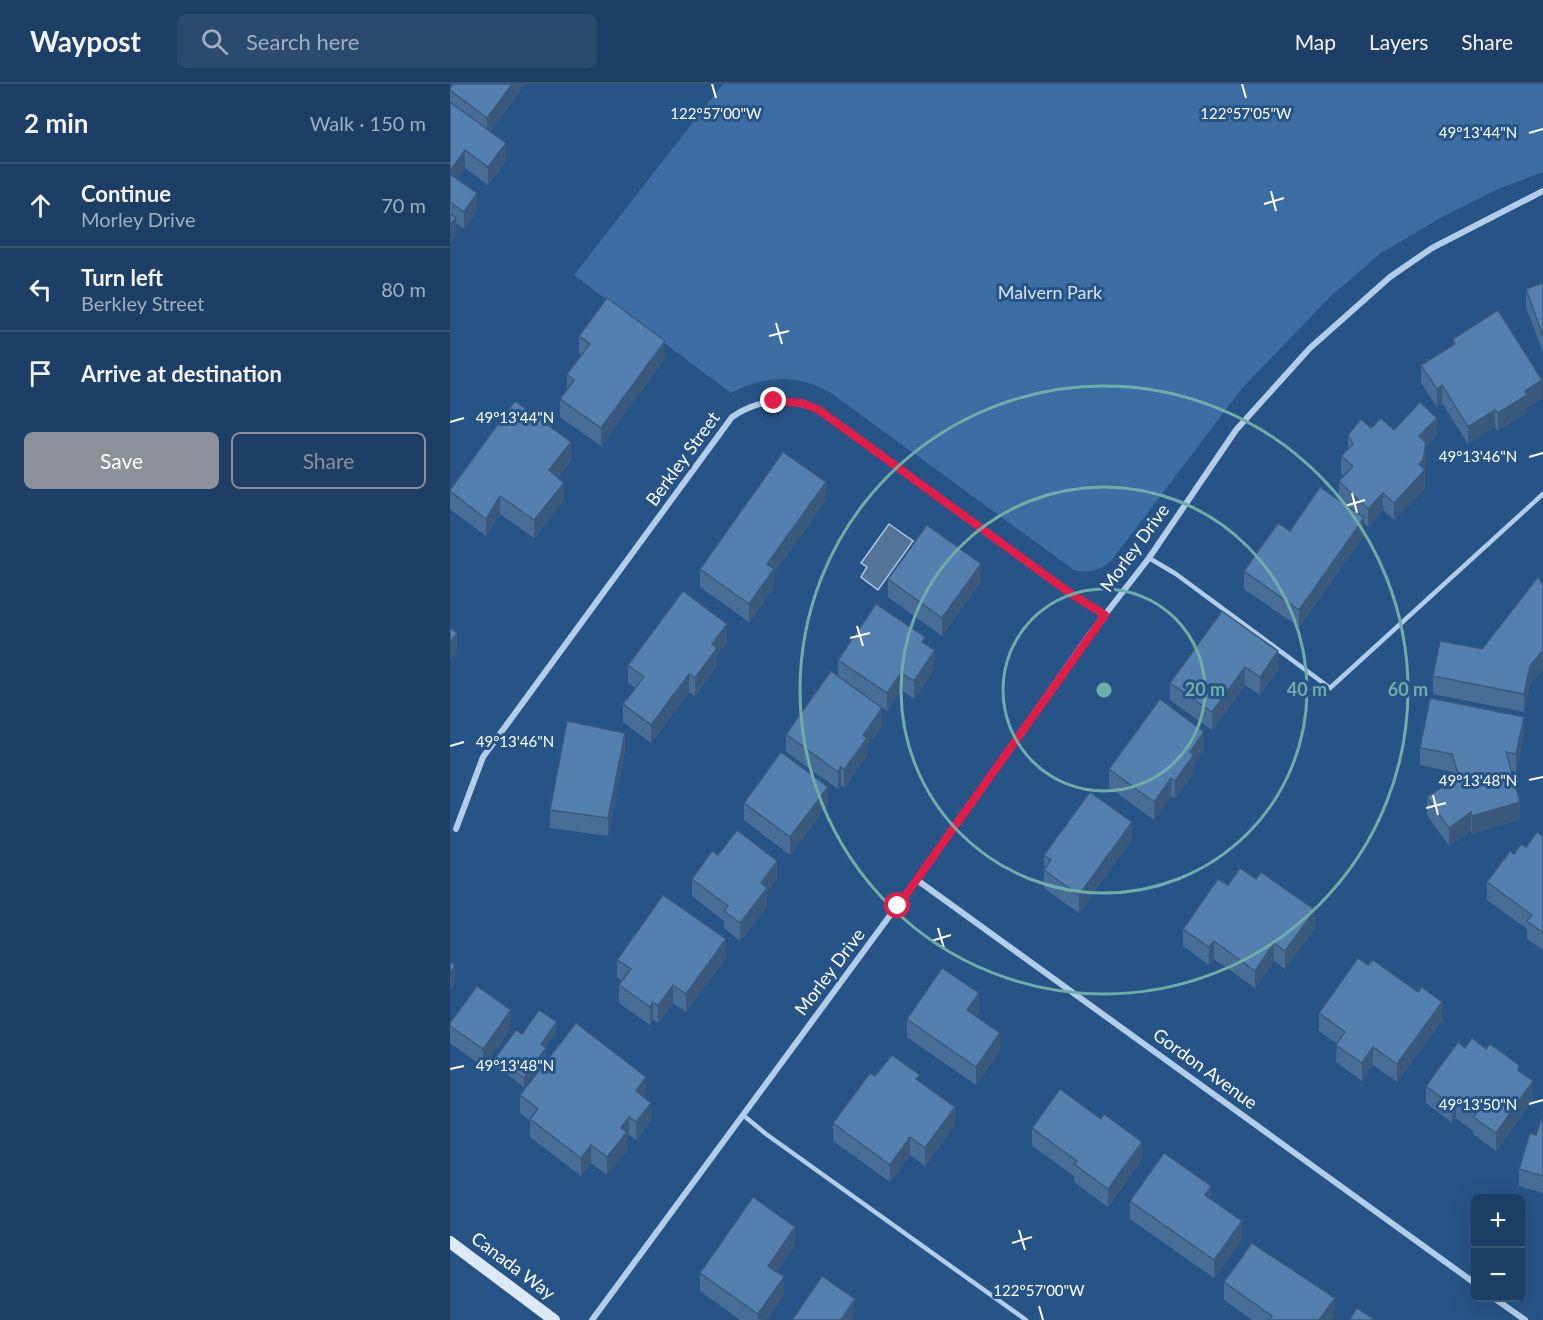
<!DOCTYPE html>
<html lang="en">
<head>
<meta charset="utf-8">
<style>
  body { margin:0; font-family:Lato,sans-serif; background:#2a4a6e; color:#f1f3f6 }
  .controls { position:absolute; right:18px; bottom:18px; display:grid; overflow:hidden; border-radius:9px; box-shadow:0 6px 24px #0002 }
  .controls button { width:54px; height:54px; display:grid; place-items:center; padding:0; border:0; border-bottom:2px solid #3b5879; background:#1d3f65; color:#f1f3f6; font:30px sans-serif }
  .stop { position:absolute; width:18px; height:18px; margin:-14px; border:4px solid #e11d48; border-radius:50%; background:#fff }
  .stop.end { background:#e11d48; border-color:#fff; box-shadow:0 2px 6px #0008 }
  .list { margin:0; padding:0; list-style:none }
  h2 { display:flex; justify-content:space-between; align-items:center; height:78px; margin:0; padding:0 24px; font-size:26px }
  h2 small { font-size:20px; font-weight:400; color:#a0afbf }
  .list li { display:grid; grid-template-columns:39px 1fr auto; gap:18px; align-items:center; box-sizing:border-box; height:84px; padding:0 24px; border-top:2px solid #3b5879 }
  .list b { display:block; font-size:22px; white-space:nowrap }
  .list p { margin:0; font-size:20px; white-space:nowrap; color:#a0afbf }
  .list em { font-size:20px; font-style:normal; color:#a0afbf }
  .actions { display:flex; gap:12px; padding:18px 24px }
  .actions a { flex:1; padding:14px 0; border:2px solid #8c9099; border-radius:9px; text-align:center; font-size:21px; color:#8c9099 }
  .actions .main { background:#8c9099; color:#fff }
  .icon { flex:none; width:33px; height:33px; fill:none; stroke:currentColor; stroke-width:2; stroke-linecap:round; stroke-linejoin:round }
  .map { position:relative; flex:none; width:1093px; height:1236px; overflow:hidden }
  header { display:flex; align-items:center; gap:36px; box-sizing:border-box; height:84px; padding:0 30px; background:#1d3f65; border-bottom:2px solid #3b5879 }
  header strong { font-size:28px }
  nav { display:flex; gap:33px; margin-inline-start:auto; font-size:21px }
  .search { width:420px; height:54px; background:#2a4a6e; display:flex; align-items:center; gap:15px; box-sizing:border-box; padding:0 21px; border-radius:9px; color:#a0afbf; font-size:22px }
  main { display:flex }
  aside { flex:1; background:#1d3f65 }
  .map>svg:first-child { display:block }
  .green { fill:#3c6ea3 }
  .water { fill:#567498; stroke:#a8c8e8; stroke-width:1.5 }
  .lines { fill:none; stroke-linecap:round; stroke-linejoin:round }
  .service { stroke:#b3cde8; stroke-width:4.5 }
  .minor { stroke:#b3cde8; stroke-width:6 }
  .secondary { stroke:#dde9f7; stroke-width:12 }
  .wall { fill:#486e97 }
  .shaded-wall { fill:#3b5a7b }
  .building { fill:#5480b0; stroke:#3b5a7b; stroke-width:1.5 }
  .route { stroke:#e11d48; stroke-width:8 }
  .ticks { fill:none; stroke:#fff; stroke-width:2 }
  .ring { fill:none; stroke:#6fada8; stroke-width:3 }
  .labels { text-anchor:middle; stroke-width:6; stroke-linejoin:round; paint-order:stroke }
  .park-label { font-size:18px; fill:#d7e6f6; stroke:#275487 }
  .street-label { font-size:18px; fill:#fff; stroke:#275487 }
  .ticks-label { font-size:15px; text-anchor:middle; fill:#fff; stroke:#275487; stroke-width:6; stroke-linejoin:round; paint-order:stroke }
  .centre { fill:#6fada8; stroke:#275487; stroke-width:3 }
  .ring-label { font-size:18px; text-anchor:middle; font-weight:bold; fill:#6fada8; stroke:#275487; stroke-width:6; stroke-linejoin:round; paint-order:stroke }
</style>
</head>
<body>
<header>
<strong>Waypost</strong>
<div class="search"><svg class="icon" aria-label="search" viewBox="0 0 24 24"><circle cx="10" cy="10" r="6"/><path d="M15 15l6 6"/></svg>Search here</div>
<nav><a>Map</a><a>Layers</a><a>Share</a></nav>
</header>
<main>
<aside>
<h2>2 min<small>Walk · 150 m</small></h2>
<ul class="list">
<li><svg class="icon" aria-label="ahead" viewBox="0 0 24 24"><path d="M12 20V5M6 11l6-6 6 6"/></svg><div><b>Continue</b><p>Morley Drive</p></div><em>70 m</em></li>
<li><svg class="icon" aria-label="left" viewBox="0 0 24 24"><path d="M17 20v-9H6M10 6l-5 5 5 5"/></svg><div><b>Turn left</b><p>Berkley Street</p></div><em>80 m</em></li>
<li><svg class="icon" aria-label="arrive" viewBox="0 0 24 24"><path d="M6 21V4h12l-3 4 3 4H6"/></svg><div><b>Arrive at destination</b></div></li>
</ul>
<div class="actions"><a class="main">Save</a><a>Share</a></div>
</aside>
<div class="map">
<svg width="1093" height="1236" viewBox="0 0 1093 1236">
  <rect width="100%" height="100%" fill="#275487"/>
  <path class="green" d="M273 0H1093V88L1048 105 992 133 931 169 881 212 793 303 661 477C650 486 638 490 624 486L381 309C347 290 315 291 281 309L124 191Z"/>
  <path class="water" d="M439 440 463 457 428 506 411 493 417 483 411 479Z"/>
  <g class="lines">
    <g class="service">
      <path d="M699 474 726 490 880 604 1093 410"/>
      <path d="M293 1031 316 1050 576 1236"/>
    </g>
    <g class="minor">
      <path d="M6 745 33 673 282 333C310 314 338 313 369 326L619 509 655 531"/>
      <path d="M467 796 1026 1200"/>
      <path d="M1044 1214 1075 1236"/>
      <path d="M142 1236 486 769 640 550 699 474 786 346 860 264 940 193 982 164 1093 107"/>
    </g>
    <path class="secondary" d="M0 1158 104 1236"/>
  </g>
  <g class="wall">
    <path d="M3 0H75L40 47 56 77 38 101 15 84 7 95 27 127 14 145 6 139V151L0 159V4Z"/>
    <path d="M1093 199V269L1076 223V205Z"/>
    <path d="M129 252 215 274 151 362 110 333V315L117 305V290L131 271 129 270Z"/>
    <path d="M1003 255 1092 314 1077 323V328L1048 347 1045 343 1018 360 992 319 987 323 971 299V281L1003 262Z"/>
    <path d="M921 344 944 346 987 351 976 363V376L975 386V404L944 436 933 426 918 443 914 438V451L849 543 794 505V487L840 447 895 421 889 415V397L894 392 891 390V372L898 366V351Z"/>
    <path d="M121 376 108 393 114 416 84 454 50 430 36 452 0 425V406Z"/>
    <path d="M376 416 324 489V503L299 538 250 503V485Z"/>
    <path d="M438 495 531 497 492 552 438 513Z"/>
    <path d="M1093 501V584L1080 600 1074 628 983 610V592L1032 565Z"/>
    <path d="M772 527 828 585 810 611 795 601 762 646 720 616V599Z"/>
    <path d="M277 557 267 571V581L245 612 239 608 201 659 173 638V620L185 604 178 599V581Z"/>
    <path d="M475 560 485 584 464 615 451 606 437 627 432 624V642L417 663V671L394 704 391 701 388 705 336 668V650L388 593V576Z"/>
    <path d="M1074 650 1066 688 1061 687 1070 735 1022 750 1021 746 999 762 977 731V713L1004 695 1002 688 970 681V664Z"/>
    <path d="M175 666 158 752 100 744V726Z"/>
    <path d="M754 666 744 680V689L725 714 721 712 704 736 659 703V685Z"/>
    <path d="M294 719 378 720 340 771 294 736Z"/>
    <path d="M1093 753V866L1077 855V845L1037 816V798L1064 770Z"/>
    <path d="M682 755 629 829 594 804V771Z"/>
    <path d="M268 771 327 795 317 808V822L290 857 274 844V837L242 812V795Z"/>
    <path d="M778 801 865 844 835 885 824 877 805 904 764 875 759 881 733 862V845Z"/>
    <path d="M276 873 236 928 223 919 208 939 203 936 200 941 169 919V901L172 897 167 893V876Z"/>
    <path d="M529 927 526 932 550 966 526 1001 457 953V935Z"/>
    <path d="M869 929 992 936 947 998 923 981 912 997 886 978 887 960 869 947Z"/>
    <path d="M0 939 61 944 33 983 0 959Z"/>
    <path d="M107 947 95 963 96 973 74 1003 46 982V973L72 950Z"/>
    <path d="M1015 964 1036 965 1069 987 1083 1015 1046 1067 1023 1050V1047L1006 1034 1002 1039 976 1019V1002Z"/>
    <path d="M425 992 470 997 505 1041 475 1082 460 1071 440 1098 383 1057V1039Z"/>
    <path d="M70 1011H196L194 1013 201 1036 186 1056 179 1051 177 1054V1066L157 1091 141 1079 131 1092 80 1053V1037L70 1029Z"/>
    <path d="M1093 1036V1109L1069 1102V1085Z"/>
    <path d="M582 1044 692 1075 658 1123 624 1098V1092L582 1062Z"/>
    <path d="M680 1117 792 1155 764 1194 680 1135Z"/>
    <path d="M345 1161 326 1188 334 1211 316 1236H290L250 1207V1189Z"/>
    <path d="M774 1198 885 1232 882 1236H802L774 1216Z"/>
  </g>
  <g class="shaded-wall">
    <path d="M62 0H75L37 52V34Z"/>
    <path d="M56 59V77L38 101V83Z"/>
    <path d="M15 66V84L0 105V87Z"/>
    <path d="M27 109V127L14 145V128Z"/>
    <path d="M6 134V151L0 159V141Z"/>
    <path d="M215 257V274L151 362V344Z"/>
    <path d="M1092 296V314L1077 323V328L1048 347V329L1075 307Z"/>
    <path d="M992 301V319L987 323V305Z"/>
    <path d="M1045 326V343L1018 360V343Z"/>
    <path d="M987 334V351L976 363V376L974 387 975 386V404L944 436V419L969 352Z"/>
    <path d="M121 358V376L99 403V386Z"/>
    <path d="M376 398V416L324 489V503L299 538V520L317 480Z"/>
    <path d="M114 399V416L84 454V436Z"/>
    <path d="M933 409V426L918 443V425Z"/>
    <path d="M50 412V430L36 452V435Z"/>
    <path d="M914 434V451L849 543V526Z"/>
    <path d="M531 480V497L492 552V534Z"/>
    <path d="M277 540V557L267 571V581L245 612V594L262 560Z"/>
    <path d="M7 549V567L0 577V559Z"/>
    <path d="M485 566V584L464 615V597Z"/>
    <path d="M1093 566V584L1080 600 1074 628V610L1080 582Z"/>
    <path d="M828 567V585L810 611V593Z"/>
    <path d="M795 583V601L762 646V628Z"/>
    <path d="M451 589V606L437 627V609Z"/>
    <path d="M239 590V608L201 659V641Z"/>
    <path d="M432 624V642L417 663V671L394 704V686L413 651Z"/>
    <path d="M1074 633V650L1066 688V670Z"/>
    <path d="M754 648V666L744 680V689L725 714V697L740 668Z"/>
    <path d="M175 649V666L158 752V734Z"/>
    <path d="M391 683V701L388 705V688Z"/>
    <path d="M721 694V712L704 736V718Z"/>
    <path d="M378 703V720L340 771V753Z"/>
    <path d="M1070 718V735L1022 750V732Z"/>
    <path d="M1021 728V746L999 762V744Z"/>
    <path d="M682 738V755L629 829V811Z"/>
    <path d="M327 777V795L317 808V822L290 857V839L311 799Z"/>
    <path d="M865 826V844L835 885V867Z"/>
    <path d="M276 855V873L236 928V910Z"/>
    <path d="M764 857V875L759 881V863Z"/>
    <path d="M824 859V877L805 904V887Z"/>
    <path d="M5 881V899L0 907V890Z"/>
    <path d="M223 901V919L208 939V922Z"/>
    <path d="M529 909V927L517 944V926Z"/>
    <path d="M203 918V936L200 941V923Z"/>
    <path d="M992 918V936L947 998V980Z"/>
    <path d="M61 926V944L33 983V965Z"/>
    <path d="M107 938V947L91 969V960Z"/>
    <path d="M550 949V966L526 1001V983Z"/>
    <path d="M923 963V981L912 997V979Z"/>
    <path d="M96 964V973L74 1003V994Z"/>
    <path d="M196 993V1011L186 1024V1007Z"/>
    <path d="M1083 997V1015L1046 1067V1049Z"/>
    <path d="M1006 1016V1034L1002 1039V1021Z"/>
    <path d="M201 1019V1036L186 1056V1038Z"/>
    <path d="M505 1023V1041L475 1082V1064Z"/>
    <path d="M179 1033V1051L177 1054V1066L157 1091V1073L171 1044Z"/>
    <path d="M460 1053V1071L440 1098V1081Z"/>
    <path d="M692 1058V1075L658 1123V1105Z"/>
    <path d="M141 1061V1079L131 1092V1074Z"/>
    <path d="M761 1102V1120L755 1111Z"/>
    <path d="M792 1137V1155L764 1194V1176Z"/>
    <path d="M345 1143V1161L318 1199V1182Z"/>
    <path d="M334 1193V1211L316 1236H308V1230Z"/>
    <path d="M885 1214V1232L882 1236H869Z"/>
    <path d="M405 1215V1233L403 1236H391Z"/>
  </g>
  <g class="building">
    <path d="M3 0H62L37 34 0 6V4Z"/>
    <path d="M0 18 56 59 38 83 15 66 0 87Z"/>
    <path d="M0 90 27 109 14 128 0 118Z"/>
    <path d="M0 130 6 134 0 141Z"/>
    <path d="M1093 199V252L1076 205Z"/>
    <path d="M157 214 215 257 151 344 110 315 124 296 117 290 140 260 129 252Z"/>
    <path d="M1048 226 1092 296 1075 307 1077 311 1048 329 1045 326 1018 343 992 301 987 305 971 281 1005 260 1003 255Z"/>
    <path d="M65 317 121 358 99 386 114 399 84 436 50 412 36 435 0 407V406Z"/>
    <path d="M970 318 987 334 969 352 976 359 973 376 969 380 975 386 944 419 933 409 918 425 889 397 903 382 891 372 903 360 898 351 911 335 921 344 931 334 944 346Z"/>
    <path d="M333 368 376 398 317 480 324 485 299 520 250 485Z"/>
    <path d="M870 403 914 434 849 526 794 487 828 439 840 447Z"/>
    <path d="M477 441 531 480 492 534 438 495Z"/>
    <path d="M1088 493 1093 501V566L1080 582 1074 610 983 592 990 557 1032 565Z"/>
    <path d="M233 507 277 540 262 560 267 564 245 594 239 590 201 641 173 620 194 593 178 581Z"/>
    <path d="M426 520 475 553 472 558 485 566 464 597 451 589 437 609 388 576Z"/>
    <path d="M772 527 828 567 810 593 795 583 762 628 720 599Z"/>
    <path d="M0 544 7 549 0 559Z"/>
    <path d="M381 587 432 624 413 651 417 654 394 686 391 683 388 688 336 650Z"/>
    <path d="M980 614 1074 633 1066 670 1056 668 1070 718 1022 732 1021 728 999 744 977 713 1009 692 1002 670 970 664Z"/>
    <path d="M710 615 754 648 740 668 744 671 725 697 721 694 704 718 659 685Z"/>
    <path d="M117 637 175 649 158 734 100 726Z"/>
    <path d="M331 668 378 703 340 753 294 719Z"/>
    <path d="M640 708 682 738 629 811 594 786 601 776 594 771Z"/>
    <path d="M287 746 327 777 311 799 317 804 290 839 274 827 278 822 242 795 262 767 268 771Z"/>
    <path d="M1087 748 1093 753V849L1077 837 1082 831 1037 798 1060 767 1064 770 1071 760 1076 763Z"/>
    <path d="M790 784 806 795 811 788 865 826 835 867 824 859 805 887 764 857 759 863 733 845 768 795 778 801Z"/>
    <path d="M213 811 276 855 236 910 223 901 208 922 203 918 200 923 169 901 181 885 167 876Z"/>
    <path d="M908 874 918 881 923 876 968 908 972 903 992 918 947 980 923 963 912 979 886 961 895 948 869 929Z"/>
    <path d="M0 878 5 881 0 890Z"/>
    <path d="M492 884 529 909 517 926 550 949 526 983 457 935Z"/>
    <path d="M27 902 61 926 33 965 0 942V939Z"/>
    <path d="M89 926 107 938 91 960 96 964 74 994 46 973 66 946 72 950Z"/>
    <path d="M126 939 196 993 186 1007 201 1019 186 1038 179 1033 171 1044 177 1048 157 1073 141 1061 131 1074 80 1035 88 1025 70 1011Z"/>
    <path d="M1022 954 1036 965 1040 960 1069 981 1068 986 1083 997 1046 1049 1023 1033 1026 1030 1006 1016 1002 1021 976 1002 1008 958 1015 964Z"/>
    <path d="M442 971 470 991 466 995 505 1023 475 1064 460 1053 440 1081 383 1039 420 989 425 992Z"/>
    <path d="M610 1005 651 1035 654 1030 692 1058 658 1105 624 1080 627 1077 582 1044Z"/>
    <path d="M1091 1036H1093V1092L1069 1085 1080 1049 1086 1051Z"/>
    <path d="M714 1069 761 1102 755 1111 792 1137 764 1176 680 1117Z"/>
    <path d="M303 1113 345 1143 318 1182 334 1193 308 1230 250 1189Z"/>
    <path d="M802 1159 885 1214 869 1236H819L822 1232 774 1198Z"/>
    <path d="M372 1192 405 1215 391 1236H342Z"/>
    <path d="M907 1224 925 1236H899Z"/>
  </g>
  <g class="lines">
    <path class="route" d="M324 317 352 319 369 326 620 509 655 531 448 822"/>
  </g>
  <path class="ticks" d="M262 0 266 14M792 0 796 14M1079 49 1093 45M821 107 826 127M814 120 834 114M326 239 332 260M319 252 339 247M0 338 14 334M1079 373 1093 369M902 409 907 429M895 422 915 416M407 542 413 562M400 554 420 549M0 662 14 658M1079 696 1093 693M983 711 988 731M976 724 996 719M488 844 494 864M481 857 501 851M0 985 14 982M1079 1020 1093 1016M569 1146 575 1166M562 1159 582 1153M589 1222 593 1236"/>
  <g class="ring">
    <circle cx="654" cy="606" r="101"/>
    <circle cx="654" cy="606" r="203"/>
    <circle cx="654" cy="606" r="304"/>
  </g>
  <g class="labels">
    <g class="park-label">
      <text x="600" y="215">Malvern Park</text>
    </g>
    <g class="street-label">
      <text transform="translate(233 375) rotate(-54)" y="6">Berkley Street</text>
      <text transform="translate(685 464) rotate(-54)" y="6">Morley Drive</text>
      <text transform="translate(380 888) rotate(-53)" y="6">Morley Drive</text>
      <text transform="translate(755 985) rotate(36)" y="6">Gordon Avenue</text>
      <text transform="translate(63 1182) rotate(37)" y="6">Canada Way</text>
    </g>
  </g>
  <g class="ticks-label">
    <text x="266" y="35">122°57'00"W</text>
    <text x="796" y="35">122°57'05"W</text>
    <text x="1028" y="54">49°13'44"N</text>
    <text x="65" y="339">49°13'44"N</text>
    <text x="1028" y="378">49°13'46"N</text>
    <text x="65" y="663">49°13'46"N</text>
    <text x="1028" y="702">49°13'48"N</text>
    <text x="65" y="987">49°13'48"N</text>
    <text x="1028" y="1026">49°13'50"N</text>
    <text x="589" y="1212">122°57'00"W</text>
  </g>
  <circle cx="654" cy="606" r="9" class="centre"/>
  <g class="ring-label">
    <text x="755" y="612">20 m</text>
    <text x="857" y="612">40 m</text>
    <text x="958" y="612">60 m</text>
  </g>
</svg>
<div class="controls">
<button>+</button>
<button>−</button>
</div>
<div class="stop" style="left:448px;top:822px"></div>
<div class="stop end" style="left:324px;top:317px"></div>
</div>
</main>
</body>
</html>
